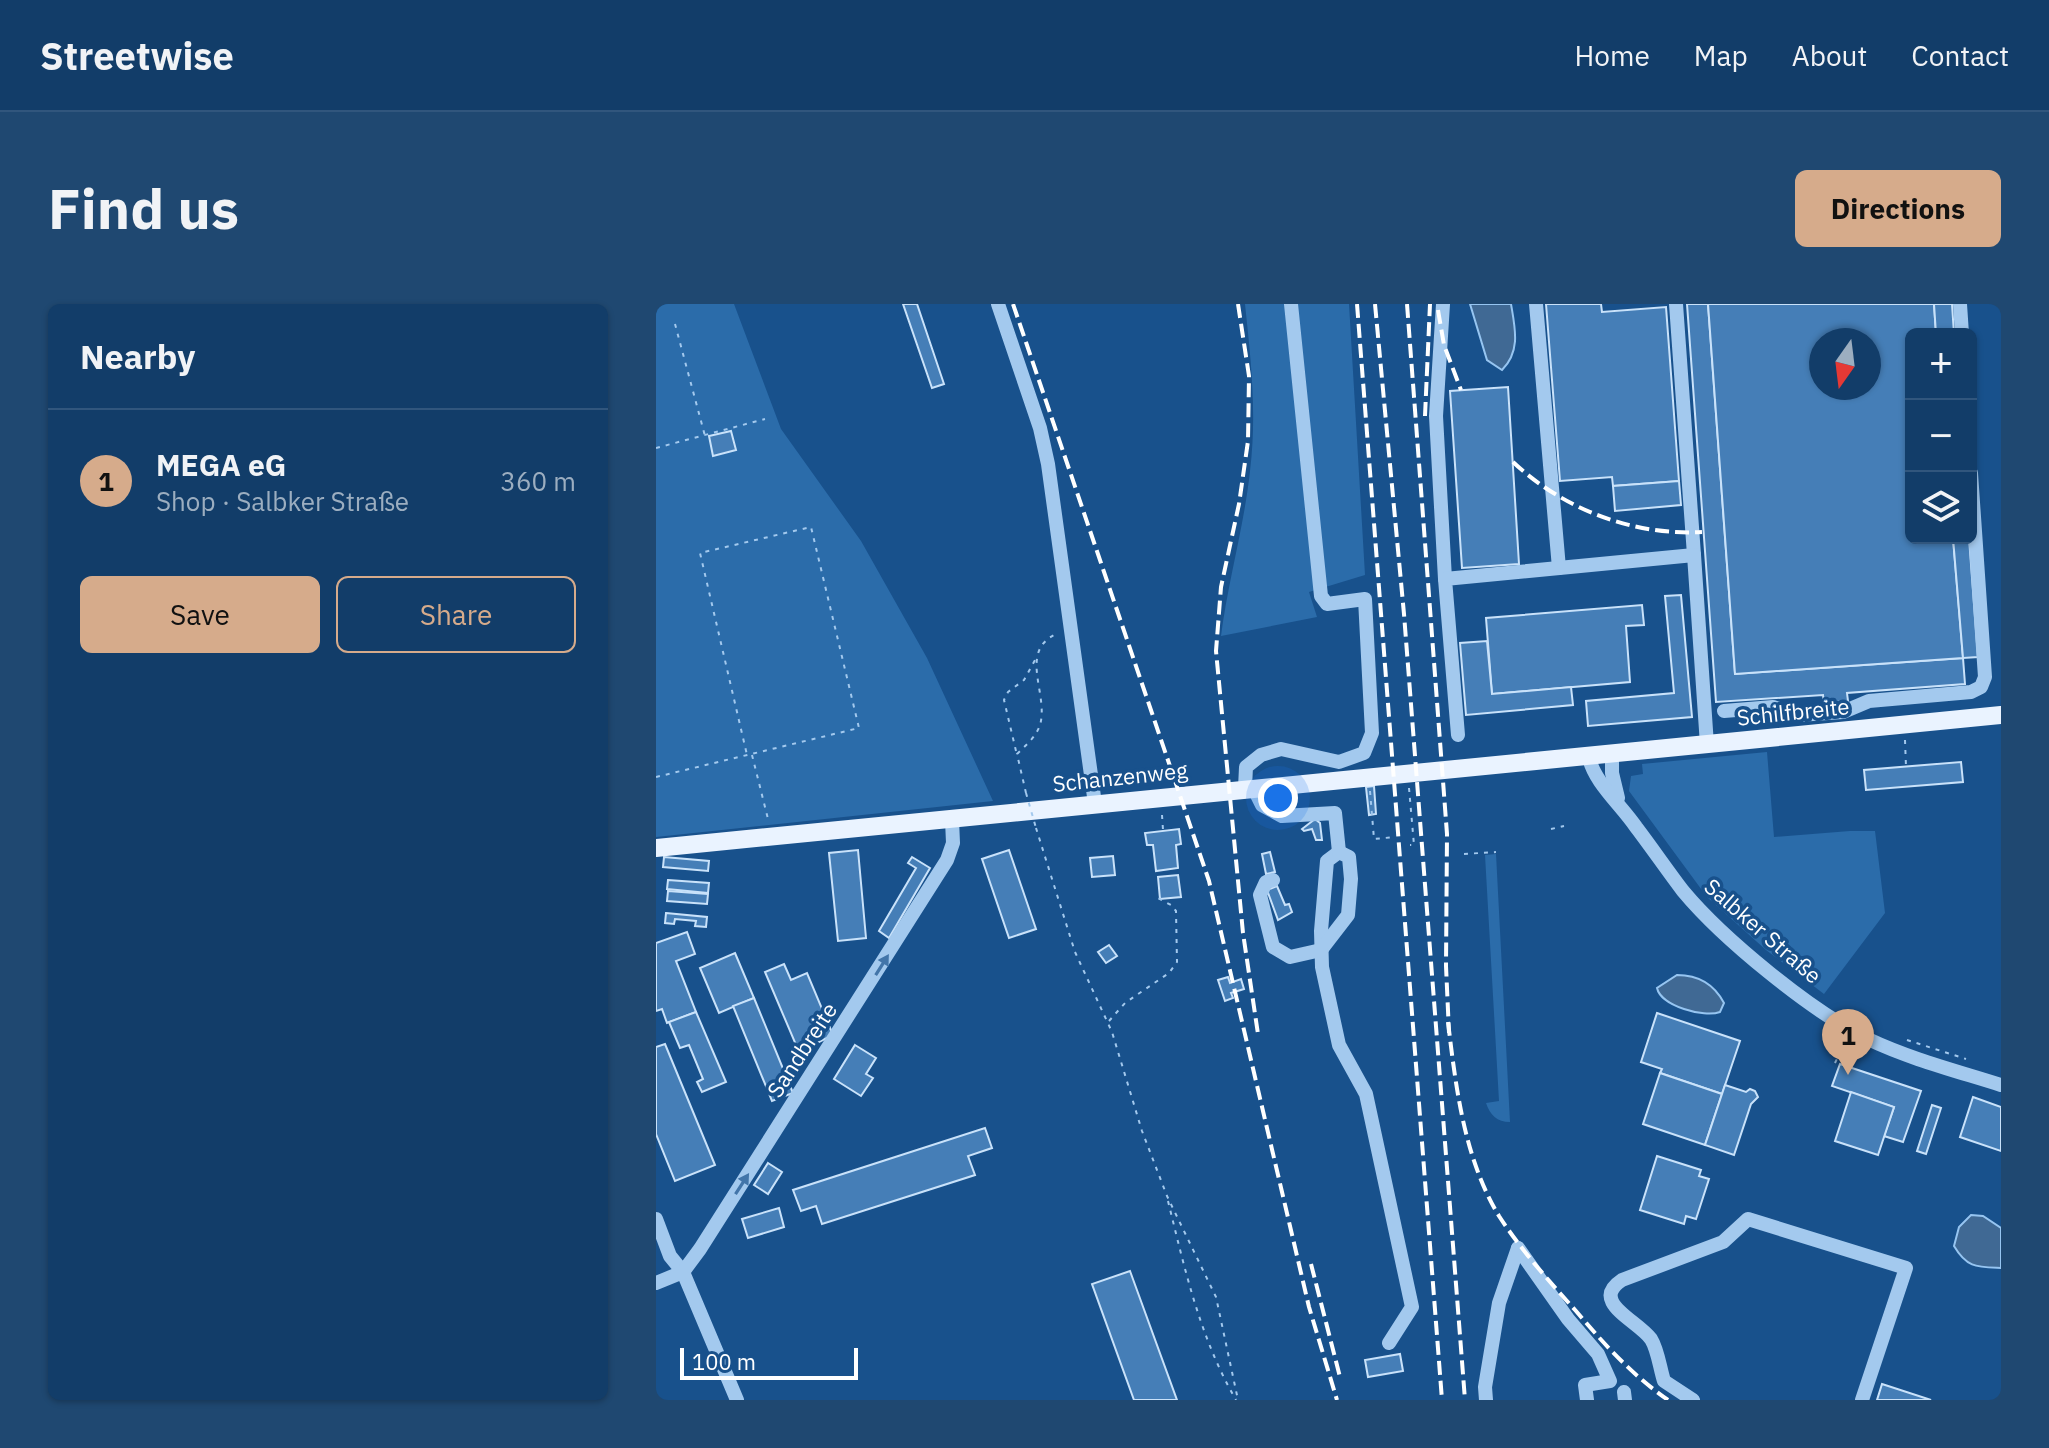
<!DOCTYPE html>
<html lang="en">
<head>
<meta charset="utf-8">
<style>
  body { margin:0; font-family:"IBM Plex Sans",sans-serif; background:#1f4871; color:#f1f3f6 }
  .controls { position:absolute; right:24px; top:24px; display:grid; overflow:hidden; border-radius:12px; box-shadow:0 2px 6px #0004 }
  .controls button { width:72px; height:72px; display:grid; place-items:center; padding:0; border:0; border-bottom:2px solid #31567d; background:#123d69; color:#f1f3f6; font:40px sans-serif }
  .compass { position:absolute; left:1153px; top:24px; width:72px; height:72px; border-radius:50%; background:#123d69; box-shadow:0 2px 6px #0004; rotate:194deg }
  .scale { position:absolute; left:24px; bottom:20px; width:178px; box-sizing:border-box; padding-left:8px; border:4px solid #fff; border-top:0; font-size:22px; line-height:28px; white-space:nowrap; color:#fff; -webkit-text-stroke:6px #18518c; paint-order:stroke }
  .you { position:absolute; left:622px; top:494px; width:28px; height:28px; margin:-20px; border:6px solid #fff; border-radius:50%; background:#1a73e8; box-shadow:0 0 0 12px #1a73e833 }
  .badge { display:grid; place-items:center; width:52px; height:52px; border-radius:50%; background:#d6ab8b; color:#111; font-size:26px; font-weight:700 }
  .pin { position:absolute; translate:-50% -66px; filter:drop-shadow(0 2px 4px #0008) }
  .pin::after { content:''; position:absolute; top:42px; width:28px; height:24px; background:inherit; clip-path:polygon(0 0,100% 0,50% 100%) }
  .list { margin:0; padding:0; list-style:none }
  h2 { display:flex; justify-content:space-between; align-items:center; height:104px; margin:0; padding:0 32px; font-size:34px }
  h2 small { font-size:26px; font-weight:400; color:#9caec0 }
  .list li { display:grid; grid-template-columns:52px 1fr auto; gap:24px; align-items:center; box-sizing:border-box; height:144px; padding:0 32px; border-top:2px solid #31567d }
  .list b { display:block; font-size:30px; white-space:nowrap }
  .list p { margin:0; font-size:26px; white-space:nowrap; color:#9caec0 }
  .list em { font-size:26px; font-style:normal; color:#9caec0 }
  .actions { display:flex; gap:16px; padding:24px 32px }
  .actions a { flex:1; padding:18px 0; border:2px solid #d6ab8b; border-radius:12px; text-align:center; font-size:28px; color:#d6ab8b }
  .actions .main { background:#d6ab8b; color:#111 }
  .icon { flex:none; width:44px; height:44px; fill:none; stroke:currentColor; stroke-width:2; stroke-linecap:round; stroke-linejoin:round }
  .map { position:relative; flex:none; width:1345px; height:1096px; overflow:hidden; border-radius:12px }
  header { display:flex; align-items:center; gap:48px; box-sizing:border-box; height:112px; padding:0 40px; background:#123d69; border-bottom:2px solid #31567d }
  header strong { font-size:38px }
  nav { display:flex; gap:44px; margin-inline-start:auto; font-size:28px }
  .intro { display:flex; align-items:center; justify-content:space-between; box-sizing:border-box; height:192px; padding:0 48px }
  h1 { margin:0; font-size:56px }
  .button { padding:20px 36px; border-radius:12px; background:#d6ab8b; color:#111; font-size:28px; font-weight:700 }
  main { display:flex; gap:48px; padding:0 48px }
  aside { flex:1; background:#123d69; border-radius:12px; box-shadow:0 2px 6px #0004 }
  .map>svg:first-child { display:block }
  .green { fill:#2b6caa }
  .water { fill:#406994; stroke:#96c5f1; stroke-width:2 }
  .building { fill:#457eb7; stroke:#c9e2fa; stroke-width:2; fill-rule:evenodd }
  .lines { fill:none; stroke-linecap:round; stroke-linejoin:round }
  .path { stroke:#a3c9ee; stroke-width:2; stroke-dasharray:4 6; stroke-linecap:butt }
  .minor { stroke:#a3c9ee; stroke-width:14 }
  .major { stroke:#eaf3ff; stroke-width:18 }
  .rail { stroke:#fff; stroke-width:4; stroke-dasharray:14 6; stroke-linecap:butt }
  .path-bridge { stroke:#a3c9ee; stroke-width:2; stroke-dasharray:4 6; stroke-linecap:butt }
  .oneway { fill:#4275a9 }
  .labels { text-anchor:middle; stroke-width:7; stroke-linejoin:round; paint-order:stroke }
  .street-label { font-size:22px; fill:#fff; stroke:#18518c }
</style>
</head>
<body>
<header>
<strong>Streetwise</strong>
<nav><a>Home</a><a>Map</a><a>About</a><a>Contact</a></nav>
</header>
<div class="intro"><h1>Find us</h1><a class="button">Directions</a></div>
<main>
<aside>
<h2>Nearby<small></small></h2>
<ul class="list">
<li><span class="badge">1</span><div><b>MEGA eG</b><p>Shop · Salbker Straße</p></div><em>360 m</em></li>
</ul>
<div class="actions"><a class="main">Save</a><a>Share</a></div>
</aside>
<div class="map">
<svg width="1345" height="1096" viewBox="0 0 1345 1096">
  <rect width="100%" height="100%" fill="#18518c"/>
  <g class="green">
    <path d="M0 0H78L125 125 205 237 271 354 337 497 0 533Z"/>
    <path d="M589 0H693L709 271 653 288 661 313 565 332C572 277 588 223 594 167 601 109 595 57 589 0Z"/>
    <path d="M1111 448 1118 533 1194 527H1219L1229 609 1168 690 1110 646 1051 593 973 487 975 472 987 470 986 460Z"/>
    <path d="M840 550 854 818C841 818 834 811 830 799L843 797 829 551Z"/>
  </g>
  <g class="water">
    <path d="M814 0H855C859 24 865 47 846 66L831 56Z"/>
    <path d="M1021 671C1042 671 1058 680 1068 699L1064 708C1048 714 1005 702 1001 684Z"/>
    <path d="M1315 911 1327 912 1345 924V964C1321 963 1311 964 1298 942L1303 923Z"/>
  </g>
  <g class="building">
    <path d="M247 0H261L288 80 276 84Z"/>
    <path d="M890 0H945L946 8 1010 3 1023 177 957 182 956 173 904 177Z"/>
    <path d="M1031 0H1052L1079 370 1307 354 1309 380 1191 389 1192 397 1168 399 1167 391 1060 398Z"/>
    <path d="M1052 0H1278L1280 30H1255V234H1297L1307 354 1079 370ZM1165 36H1213V84H1165Z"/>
    <path d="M1278 0H1296L1298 30H1280Z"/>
    <path d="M852 83 863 260 806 264 794 87Z"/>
    <path d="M75 127 80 146 57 152 53 132Z"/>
    <path d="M1023 177 1025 201 959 207 957 182Z"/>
    <path d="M1297 234H1313L1322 353 1307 354Z"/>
    <path d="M1025 291 1036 413 932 422 930 397 1018 389 1009 292Z"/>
    <path d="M986 301 988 321 970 322 974 378 836 390 830 314Z"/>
    <path d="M831 337 836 390 915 383 917 401 810 411 804 339Z"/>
    <path d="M1305 458 1307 478 1210 486 1208 466Z"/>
    <path d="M718 482 720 510 713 511 710 483Z"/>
    <path d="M659 515 664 519 666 536H660L656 525 648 527 646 525Z"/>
    <path d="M523 525 525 540 520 541 522 564 500 567 497 541H491L489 529Z"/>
    <path d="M202 546 210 634 182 637 173 549Z"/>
    <path d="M353 546 380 625 353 634 326 555Z"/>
    <path d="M614 548 619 568 610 570 606 550Z"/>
    <path d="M457 552 459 571 436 573 434 554Z"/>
    <path d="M8 553 53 557 52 567 7 563Z"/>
    <path d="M256 553 274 564 233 634 223 627 260 564 252 559Z"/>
    <path d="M522 571 525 593 504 595 502 573Z"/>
    <path d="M12 576 53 579 52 589 11 585Z"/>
    <path d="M621 582 629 601 633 600 636 608 622 616 611 586Z"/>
    <path d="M12 587 52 590 51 600 11 597Z"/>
    <path d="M10 609 51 613 50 623 39 622 40 617 19 615 18 620 9 619Z"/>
    <path d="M31 628 39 650 20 657 40 708 11 719 6 705 0 707V639Z"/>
    <path d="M453 641 461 652 450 659 442 648Z"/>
    <path d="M79 649 98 694 63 709 44 664Z"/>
    <path d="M128 660 135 676 151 669 177 731 143 748 109 668Z"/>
    <path d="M572 673 574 679 585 675 588 685 575 689 577 694 569 697 562 676Z"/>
    <path d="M98 694 137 789 116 797 77 702Z"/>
    <path d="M40 708 70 778 46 788 41 778 47 775 33 741 24 744 13 718Z"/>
    <path d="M1001 709 1084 737 1066 790 1004 769 1006 765 985 758Z"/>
    <path d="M9 740 59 861 19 877 0 830V743Z"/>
    <path d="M199 741 220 754 210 770 217 774 205 792 178 775Z"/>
    <path d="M1184 760 1265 787 1247 838 1228 832 1238 803 1176 782Z"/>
    <path d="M1004 769 1066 790 1049 841 987 820Z"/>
    <path d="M1069 781 1090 788 1094 785 1099 787 1102 793 1095 800 1078 851 1049 841Z"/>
    <path d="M1195 788 1238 803 1222 851 1179 837Z"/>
    <path d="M1317 793 1345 803V847L1304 833Z"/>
    <path d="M1276 801 1285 804 1270 850 1261 847Z"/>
    <path d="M329 824 336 844 312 852 319 871 166 920 160 902 145 907 137 886Z"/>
    <path d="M1001 852 1045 866 1043 872 1053 875 1040 915 1030 912 1028 920 984 906Z"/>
    <path d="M112 859 126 868 112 890 98 881Z"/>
    <path d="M123 904 128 923 92 934 86 915Z"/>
    <path d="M474 967 521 1096H478L436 980Z"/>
    <path d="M744 1050 747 1067 712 1073 709 1056Z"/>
    <path d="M1226 1080 1275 1096H1221Z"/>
  </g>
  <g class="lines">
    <g class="path">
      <path d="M19 20 49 132"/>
      <path d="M0 144 109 115"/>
      <path d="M1249 436 1250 463"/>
      <path d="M360 447 348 396 352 388 368 376 379 356"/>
      <path d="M96 451 113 519"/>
      <path d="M0 473 203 424 155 223 44 249 91 451"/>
      <path d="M753 484 758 541H754"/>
      <path d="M714 487 718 535 739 533"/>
      <path d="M370 489 361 450C370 441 380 433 384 421 393 390 362 348 400 330"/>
      <path d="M506 511 507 526"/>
      <path d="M380 524 419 648 456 728 486 827 511 892 560 993 582 1096"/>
      <path d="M895 525 908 522"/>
      <path d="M808 550 840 548"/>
      <path d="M453 717 469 699 513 669 521 658 520 607 515 601 498 592"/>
      <path d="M1251 736 1310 755"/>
      <path d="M1179 759 1189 738"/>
      <path d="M512 897C529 966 544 1034 580 1096"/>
    </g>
    <g class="minor">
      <path d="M342 0 384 124 392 160 439 500"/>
      <path d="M787 0 780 112 789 275"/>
      <path d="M880 0 903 264"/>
      <path d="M1020 0 1038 251"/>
      <path d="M1304 0 1306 30"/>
      <path d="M1068 407 1117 403 1142 411 1187 408 1213 397 1315 388 1325 383 1329 373 1315 169"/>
      <path d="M802 431 789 275 1038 251 1051 441"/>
      <path d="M956 451V469L962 494"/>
      <path d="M933 453C937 477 966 502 980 523 996 544 1011 566 1027 587 1067 635 1156 708 1212 735 1254 755 1301 767 1345 781"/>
      <path d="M597 483 606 501 626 512 679 509 683 548"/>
      <path d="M589 484 590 463 605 451 625 445 683 458 708 449 716 429 709 295 671 300 665 292 635 0"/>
      <path d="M683 548 671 557 665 627 666 663 683 741 710 790 756 1003 733 1039"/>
      <path d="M617 576 610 578 604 591 617 643 634 653 665 646 692 611 695 575 693 553 683 548"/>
      <path d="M0 915 14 952 27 968 81 1096"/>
      <path d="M862 944 912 1015 942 1050 954 1077 929 1081 931 1096"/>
      <path d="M0 979 27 968 44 945 291 556 297 539 296 516"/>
      <path d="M968 1088 969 1096"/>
      <path d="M830 1096 829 1083 843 999 862 944"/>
      <path d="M1037 1096 1008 1077C1004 1065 1002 1046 995 1035 981 1016 933 998 966 976L1067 938 1092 915 1250 964 1206 1096"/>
    </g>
    <path class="major" d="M0 544 1345 411"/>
    <g class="rail">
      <path d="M357 0 553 577 653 1003 681 1096"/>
      <path d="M582 0 593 72 592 137 583 200 565 283 560 347 587 629 602 730"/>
      <path d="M701 0 786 1096"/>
      <path d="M719 0 748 310 809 1096"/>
      <path d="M751 0 791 530 790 662 793 729"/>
      <path d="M782 6 788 41 805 86"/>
      <path d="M769 112 774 0"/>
      <path d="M857 158C907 205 977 232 1046 228"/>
      <path d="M792 718C800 784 808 854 843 912 865 946 893 977 920 1007 948 1040 976 1071 1012 1096"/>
      <path d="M655 960 684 1073"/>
    </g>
    <path class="path-bridge" d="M370 489 380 524"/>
  </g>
  <defs><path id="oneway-solid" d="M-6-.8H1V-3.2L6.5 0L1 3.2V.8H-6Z" transform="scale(2)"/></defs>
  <g class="oneway">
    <use href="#oneway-solid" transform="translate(226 661) rotate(-58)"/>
    <use href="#oneway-solid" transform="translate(86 880) rotate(-57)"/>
  </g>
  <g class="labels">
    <g class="street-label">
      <text transform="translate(1137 408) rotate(-6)" y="8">Schilfbreite</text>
      <text transform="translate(464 473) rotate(-6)" y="8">Schanzenweg</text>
      <text transform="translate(1107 627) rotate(41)" y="8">Salbker Straße</text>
      <text transform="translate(146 746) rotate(-57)" y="8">Sandbreite</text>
    </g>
  </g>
</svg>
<div class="controls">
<button>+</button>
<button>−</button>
<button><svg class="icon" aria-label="layers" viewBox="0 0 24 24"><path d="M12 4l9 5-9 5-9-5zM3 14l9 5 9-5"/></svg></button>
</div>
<svg class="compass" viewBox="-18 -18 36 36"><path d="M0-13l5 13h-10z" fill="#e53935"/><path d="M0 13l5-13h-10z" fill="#9caec0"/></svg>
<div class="scale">100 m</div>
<div class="you"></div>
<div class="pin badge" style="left:1192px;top:771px">1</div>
</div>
</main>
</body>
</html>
